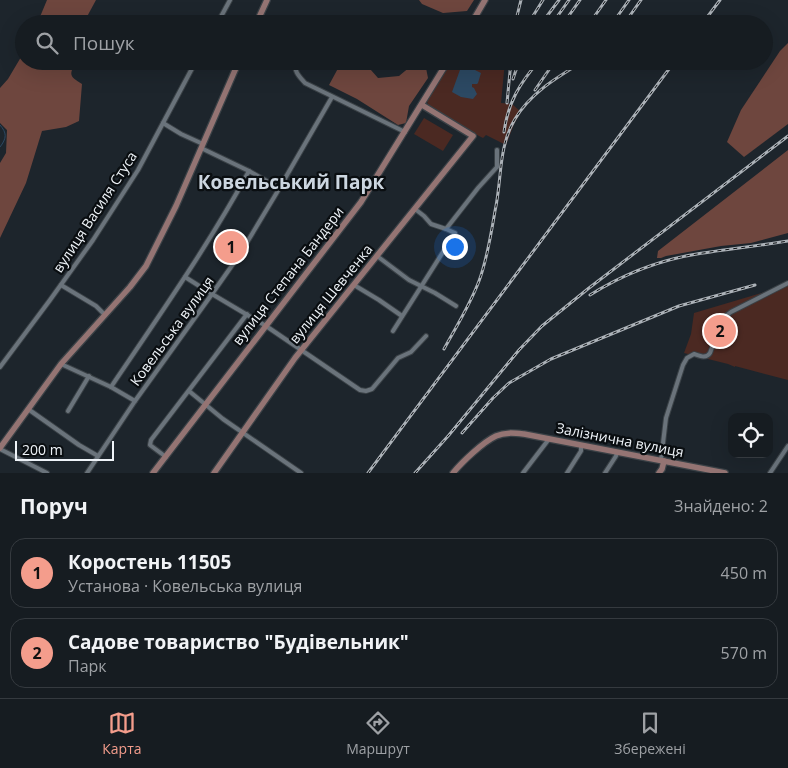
<!DOCTYPE html>
<html lang="uk">
<head>
<meta charset="utf-8">
<style>
  body { margin:0; font-family:"Open Sans",sans-serif; background:#1f252a; color:#f1f3f6 }
  .controls { position:absolute; right:15px; bottom:15px; display:grid; overflow:hidden; border-radius:10px; box-shadow:0 5px 20px #0002 }
  .controls button { width:45px; height:45px; display:grid; place-items:center; padding:0; border:0; border-bottom:1px solid #353a3f; background:#161c21; color:#f1f3f6; font:25px sans-serif }
  .scale { position:absolute; left:15px; bottom:12px; width:99px; box-sizing:border-box; padding-left:5px; border:2px solid #eff4f9; border-top:0; font-size:14px; line-height:18px; white-space:nowrap; color:#eff4f9; -webkit-text-stroke:4px #0a0e11; paint-order:stroke }
  .you { position:absolute; left:454px; top:246px; width:18px; height:18px; margin:-12px; border:4px solid #fff; border-radius:50%; background:#1a73e8; box-shadow:0 0 0 8px #1a73e833 }
  .badge { display:grid; place-items:center; width:32px; height:32px; border-radius:50%; background:#f49d8c; color:#111; font-size:16px; font-weight:700 }
  .pin { position:absolute; translate:-50% -50%; border:2px solid #fff; box-shadow:0 1px 5px #0006 }
  .list { margin:0; padding:0; list-style:none }
  h2 { display:flex; justify-content:space-between; align-items:center; height:65px; margin:0; padding:0 20px; font-size:21px }
  h2 small { font-size:16px; font-weight:400; color:#9ea1a5 }
  .list li { display:grid; grid-template-columns:32px 1fr auto; gap:15px; align-items:center; box-sizing:border-box; height:70px; margin:0 10px 10px; padding:0 10px; border:1px solid #353a3f; border-radius:15px }
  .list b { display:block; font-size:19px; white-space:nowrap }
  .list p { margin:0; font-size:16px; white-space:nowrap; color:#9ea1a5 }
  .list em { font-size:16px; font-style:normal; color:#9ea1a5 }
  .icon { flex:none; width:28px; height:28px; fill:none; stroke:currentColor; stroke-width:2; stroke-linecap:round; stroke-linejoin:round }
  .map { position:relative; flex:none; width:788px; height:473px; overflow:hidden }
  .search { position:absolute; background:#161c21; box-shadow:0 5px 20px #0002; left:15px; right:15px; top:15px; height:55px; display:flex; align-items:center; gap:12px; box-sizing:border-box; padding:0 18px; border-radius:28px; color:#9ea1a5; font-size:19px }
  .sheet { height:225px; background:#161c21 }
  nav { display:flex; justify-content:space-around; align-items:center; box-sizing:border-box; height:70px; border-top:1px solid #353a3f; background:#161c21; font-size:14px; color:#9ea1a5 }
  nav a { display:grid; justify-items:center; gap:2px }
  nav .on { color:#f49d8c }
  .map>svg:first-child { display:block }
  .green { fill:#4b2922 }
  .forest { fill:#6e463e }
  .water { fill:#2c4963 }
  .lines { fill:none; stroke-linecap:round; stroke-linejoin:round }
  .stream { stroke:#2c4963; stroke-width:1 }
  .street-casing { stroke:#3a4146; stroke-width:6 }
  .secondary-casing { stroke:#3a4146; stroke-width:8 }
  .street { stroke:#6a737b; stroke-width:4 }
  .secondary { stroke:#947473; stroke-width:5.5 }
  .rail-casing { stroke:#acb2b8; stroke-width:3 }
  .rail { stroke:#0a0e11; stroke-width:1; stroke-dasharray:4; stroke-linecap:butt }
  .labels { text-anchor:middle; stroke-width:4.5; stroke-linejoin:round; paint-order:stroke }
  .street-label { font-size:14px; fill:#eff4f9; stroke:#0a0e11 }
  .district-label { font-size:19px; font-weight:bold; fill:#ccd6e0; stroke:#0a0e11 }
</style>
</head>
<body>
<div class="map">
<svg width="788" height="473" viewBox="0 0 788 473">
  <rect width="100%" height="100%" fill="#1d252c"/>
  <g class="green">
    <path d="M452 61H505L501 103 512 104 521 112 514 124 506 145 486 135 483 138 479 136 428 105 427 101Z"/>
    <path d="M424 118 453 135 443 151 414 134Z"/>
    <path d="M788 285V380L735 366V367L728 364 684 353 691 334 694 313Z"/>
  </g>
  <g class="forest">
    <path d="M47 0H96L83 24H37Z"/>
    <path d="M419 0H474L467 11 443 13 422 4Z"/>
    <path d="M788 43V124L744 157 727 142 741 110 780 51Z"/>
    <path d="M24 52V61H76C69 75 69 76 82 84L79 121 66 127 42 131 26 183 0 238V163L6 153 7 130 0 123V88L8 79Z"/>
    <path d="M342 61H363L378 78 399 76 411 66 425 63 428 78 409 106 406 123 398 125 357 99 329 85Z"/>
    <path d="M788 150V233L751 243 721 246 666 256 661 258H657L658 251Z"/>
  </g>
  <path class="water" d="M461 67 471 68 481 73 478 83 477 84H472V87L474 88 477 94 473 99 461 97 452 92Z"/>
  <g class="lines">
    <path class="stream" d="M0 125C7 133 7 138 0 147"/>
    <defs>
      <g id="street">
        <path d="M217 24 230 0"/>
        <path d="M310 24 311 22 318 23"/>
        <path d="M295 61C294 72 299 76 305 83L405 132"/>
        <path d="M163 123 181 134 203 144"/>
        <path d="M201 148 249 171 279 188"/>
        <path d="M446 229 478 188 497 167V150"/>
        <path d="M377 256 409 280 435 293 456 306"/>
        <path d="M185 277 212 294 266 326 360 390 366 391 372 389 398 358 411 352 426 336"/>
        <path d="M61 285 96 306 105 315"/>
        <path d="M354 285 379 300 402 316"/>
        <path d="M393 331 455 233 446 229 431 224 424 216 415 209"/>
        <path d="M61 364 111 387 135 401"/>
        <path d="M0 367 50 300 93 240 138 170 196 61"/>
        <path d="M111 387C159 316 208 246 249 171"/>
        <path d="M189 391 223 419 301 473"/>
        <path d="M28 409 79 445 98 456"/>
        <path d="M68 411 89 376"/>
        <path d="M0 449 47 473"/>
        <path d="M166 457 150 445 151 440 247 314"/>
        <path d="M661 460 666 418 683 365 687 358 694 354C700 356 706 359 710 353L723 318 731 312 788 283"/>
        <path d="M87 473 135 401 212 294 240 254 276 194 332 97"/>
        <path d="M523 473 549 439"/>
        <path d="M567 473 581 451V445"/>
        <path d="M605 473 616 456 617 452"/>
        <path d="M770 473 788 446"/>
      </g>
      <g id="secondary">
        <path d="M256 24 267 0"/>
        <path d="M471 24 485 0"/>
        <path d="M0 448 61 364 130 287 146 266 176 206 239 61"/>
        <path d="M153 473 361 202 448 61"/>
        <path d="M214 473 295 358 473 136 422 105"/>
        <path d="M453 473C462 462 483 442 496 436 505 432 514 433 524 434L725 473"/>
        <path d="M659 473 662 469 664 461"/>
      </g>
    </defs>
    <use href="#street" class="street-casing"/>
    <use href="#secondary" class="secondary-casing"/>
    <use href="#street" class="street"/>
    <use href="#secondary" class="secondary"/>
    <defs>
      <g id="rail">
        <path d="M515 24 521 0"/>
        <path d="M528 24 543 0"/>
        <path d="M541 24 559 0"/>
        <path d="M552 24 569 0"/>
        <path d="M563 24 580 0"/>
        <path d="M589 24 606 0"/>
        <path d="M612 24 629 0"/>
        <path d="M624 24 641 0"/>
        <path d="M702 24 720 0"/>
        <path d="M513 79 516 70 522 61"/>
        <path d="M535 90 555 61"/>
        <path d="M507 103 511 61"/>
        <path d="M504 132C508 102 520 83 539 61"/>
        <path d="M590 295C622 275 659 260 697 254 727 249 758 246 788 241"/>
        <path d="M444 349C456 327 470 305 479 281 487 260 491 234 495 211 502 180 498 147 515 119 531 92 558 77 584 61"/>
        <path d="M462 433 493 398 509 383 551 359 679 306 755 285"/>
        <path d="M368 473 675 61"/>
        <path d="M415 473 449 435 519 350 542 326 589 288 788 136"/>
      </g>
    </defs>
    <use href="#rail" class="rail-casing"/>
    <use href="#rail" class="rail"/>
  </g>
  <g class="labels">
    <g class="street-label">
      <text transform="translate(95 212) rotate(-57)" y="5">вулиця Василя Стуса</text>
      <text transform="translate(288 276) rotate(-52)" y="5">вулиця Степана Бандери</text>
      <text transform="translate(331 294) rotate(-51)" y="5">вулиця Шевченка</text>
      <text transform="translate(172 331) rotate(-54)" y="5">Ковельська вулиця</text>
      <text transform="translate(620 440) rotate(11)" y="5">Залізнична вулиця</text>
    </g>
    <g class="district-label">
      <text x="291" y="189">Ковельський Парк</text>
    </g>
  </g>
</svg>
<div class="controls">
<button><svg class="icon" aria-label="locate" viewBox="0 0 24 24"><circle cx="12" cy="12" r="6"/><path d="M12 2v4M12 18v4M2 12h4M18 12h4"/></svg></button>
</div>
<div class="scale">200 m</div>
<div class="you"></div>
<div class="pin badge" style="left:231px;top:247px">1</div>
<div class="pin badge" style="left:720px;top:331px">2</div>
<div class="search"><svg class="icon" aria-label="search" viewBox="0 0 24 24"><circle cx="10" cy="10" r="6"/><path d="M15 15l6 6"/></svg>Пошук</div>
</div>
<section class="sheet">
<h2>Поруч<small>Знайдено: 2</small></h2>
<ul class="list">
<li><span class="badge">1</span><div><b>Коростень 11505</b><p>Установа · Ковельська вулиця</p></div><em>450 m</em></li>
<li><span class="badge">2</span><div><b>Садове товариство &quot;Будівельник&quot;</b><p>Парк</p></div><em>570 m</em></li>
</ul>
</section>
<nav>
<a class="on"><svg class="icon" aria-label="map" viewBox="0 0 24 24"><path d="M3 6l6-2 6 2 6-2v14l-6 2-6-2-6 2zM9 4v14M15 6v14"/></svg>Карта</a>
<a><svg class="icon" aria-label="directions" viewBox="0 0 24 24"><path d="M12 3l9 9-9 9-9-9zM9 14v-3h6M13 9l2 2-2 2"/></svg>Маршрут</a>
<a><svg class="icon" aria-label="saved" viewBox="0 0 24 24"><path d="M7 4h10v16l-5-4-5 4z"/></svg>Збережені</a>
</nav>
</body>
</html>
